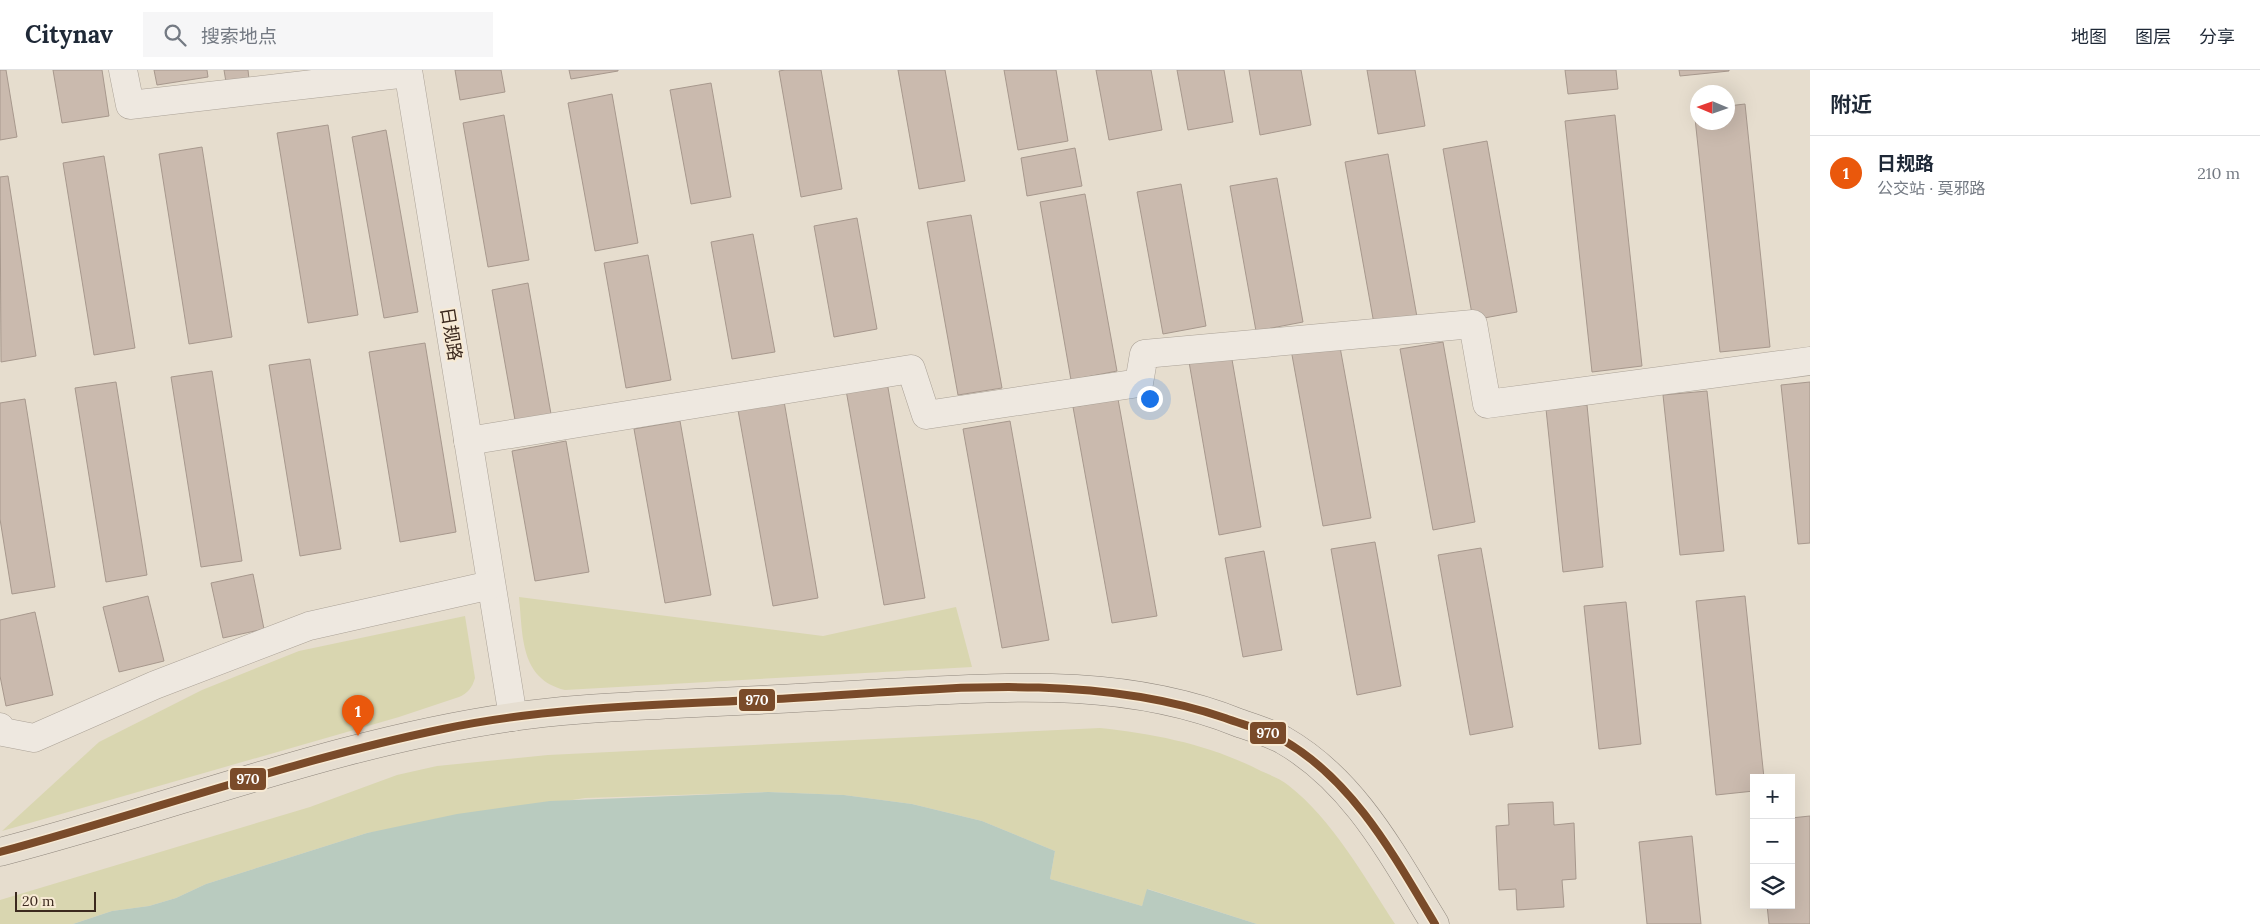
<!DOCTYPE html>
<html lang="zh">
<head>
<meta charset="utf-8">
<style>
  body { margin:0; font-family:Lora,"Noto Sans SC",serif; background:#f6f6f7; color:#1f2937 }
  .controls { position:absolute; right:15px; bottom:15px; display:grid; overflow:hidden; border-radius:0px; box-shadow:0 5px 20px #0002 }
  .controls button { width:45px; height:45px; display:grid; place-items:center; padding:0; border:0; border-bottom:1px solid #e0e1e3; background:#fff; color:#1f2937; font:25px sans-serif }
  .compass { position:absolute; left:1690px; top:15px; width:45px; height:45px; border-radius:50%; background:#fff; box-shadow:0 5px 20px #0002; rotate:272deg }
  .scale { position:absolute; left:15px; bottom:12px; width:81px; box-sizing:border-box; padding-left:5px; border:2px solid #3b291e; border-top:0; font-size:14px; line-height:18px; white-space:nowrap; color:#3b291e; -webkit-text-stroke:4px #f7ead4; paint-order:stroke }
  .you { position:absolute; left:1149px; top:328px; width:18px; height:18px; margin:-12px; border:4px solid #fff; border-radius:50%; background:#1a73e8; box-shadow:0 0 0 8px #1a73e833 }
  .badge { display:grid; place-items:center; width:32px; height:32px; border-radius:50%; background:#ea580c; color:#fff; font-size:16px; font-weight:700 }
  .pin { position:absolute; translate:-50% -41px; filter:drop-shadow(0 1px 2px #0008) }
  .pin::after { content:''; position:absolute; top:26px; width:18px; height:15px; background:inherit; clip-path:polygon(0 0,100% 0,50% 100%) }
  .list { margin:0; padding:0; list-style:none }
  h2 { display:flex; justify-content:space-between; align-items:center; height:65px; margin:0; padding:0 20px; font-size:21px }
  h2 small { font-size:16px; font-weight:400; color:#747a83 }
  .list li { display:grid; grid-template-columns:32px 1fr auto; gap:15px; align-items:center; box-sizing:border-box; height:75px; padding:0 20px; border-top:1px solid #e0e1e3 }
  .list b { display:block; font-size:19px; white-space:nowrap }
  .list p { margin:0; font-size:16px; white-space:nowrap; color:#747a83 }
  .list em { font-size:16px; font-style:normal; color:#747a83 }
  .icon { flex:none; width:28px; height:28px; fill:none; stroke:currentColor; stroke-width:2; stroke-linecap:round; stroke-linejoin:round }
  .map { position:relative; flex:none; width:1810px; height:854px; overflow:hidden }
  header { display:flex; align-items:center; gap:30px; box-sizing:border-box; height:70px; padding:0 25px; background:#fff; border-bottom:1px solid #e0e1e3 }
  header strong { font-size:24px }
  nav { display:flex; gap:28px; margin-inline-start:auto; font-size:18px }
  .search { width:350px; height:45px; background:#f6f6f7; display:flex; align-items:center; gap:12px; box-sizing:border-box; padding:0 18px; border-radius:0px; color:#747a83; font-size:19px }
  main { display:flex }
  aside { flex:1; background:#fff }
  .map>svg:first-child { display:block }
  .green { fill:#d9d6b0 }
  .water { fill:#b9cbbf }
  .building { fill:#cabaae; stroke:#a7988d }
  .lines { fill:none; stroke-linecap:round; stroke-linejoin:round }
  .minor-casing { stroke:#aba297; stroke-width:29 }
  .major-casing { stroke:#91887e; stroke-width:29 }
  .minor { stroke:#eee8e0; stroke-width:28 }
  .major { stroke:#e6ded1; stroke-width:28 }
  .bus-1-casing { stroke:#f7ead4; stroke-width:11 }
  .bus-1 { stroke:#7a4b2a; stroke-width:8 }
  .labels { text-anchor:middle; stroke-width:4; stroke-linejoin:round; paint-order:stroke }
  .street-label { font-size:18px; fill:#3b291e; stroke:#f7ead4 }
  .line-badge { stroke:#f7ead4; stroke-width:2 }
  .badge-label { font-size:14px; text-anchor:middle; font-weight:bold; fill:#fff }
</style>
</head>
<body>
<header>
<strong>Citynav</strong>
<div class="search"><svg class="icon" aria-label="search" viewBox="0 0 24 24"><circle cx="10" cy="10" r="6"/><path d="M15 15l6 6"/></svg>搜索地点</div>
<nav><a>地图</a><a>图层</a><a>分享</a></nav>
</header>
<main>
<div class="map">
<svg width="1810" height="854" viewBox="0 0 1810 854">
  <rect width="100%" height="100%" fill="#e6ddce"/>
  <g class="green">
    <path d="M519 527 823 566 956 537 972 597 565 620C520 609 523 566 519 527Z"/>
    <path d="M465 546 475 608C472 618 468 623 459 627L399 647 2 761 99 672 202 620 299 581Z"/>
    <path d="M1100 658C1156 664 1211 675 1261 701 1270 705 1281 709 1288 715 1332 749 1365 808 1395 854H1257L1148 819 1142 836 1050 809 1055 781 982 751 912 734 844 725 768 722 585 728 367 763 206 814 176 828 149 836 112 841 73 854H0V830L310 737 397 705 437 696 548 685Z"/>
  </g>
  <path class="water" d="M768 722 844 725 912 734 982 751 1055 781 1050 809 1142 836 1147 819 1257 854H73L112 841 149 836 176 828 206 814 367 763 457 744 550 731Z"/>
  <g class="building">
    <path d="M0 0H6L17 67 0 70Z"/>
    <path d="M53 0H102L109 46 62 53Z"/>
    <path d="M154 0H207L208 7 157 15Z"/>
    <path d="M224 0H248L249 9 226 12Z"/>
    <path d="M455 0H501L505 22 460 30Z"/>
    <path d="M569 0H618V1L571 9Z"/>
    <path d="M785 0H821L842 119 801 127 779 1Z"/>
    <path d="M898 0H945L965 111 919 119Z"/>
    <path d="M1004 0H1056L1068 71 1018 80Z"/>
    <path d="M1096 0H1151L1162 60 1109 70Z"/>
    <path d="M1177 0H1224L1233 52 1188 60Z"/>
    <path d="M1249 0H1301L1311 55 1260 65Z"/>
    <path d="M1367 0H1415L1425 56 1378 64Z"/>
    <path d="M1565 0H1616L1618 19 1568 24Z"/>
    <path d="M1679 0H1729V1L1680 6Z"/>
    <path d="M711 13 731 127 691 134 670 20Z"/>
    <path d="M612 24 638 173 595 181 568 33Z"/>
    <path d="M1745 34 1770 277 1720 282 1694 39H1698V52H1728V36Z"/>
    <path d="M504 45 529 190 488 197 463 53Z"/>
    <path d="M1615 45 1642 296 1592 302 1565 51Z"/>
    <path d="M328 55 358 245 308 253 277 63Z"/>
    <path d="M386 60 418 242 384 248 352 67Z"/>
    <path d="M1487 71 1517 242 1473 250 1443 79Z"/>
    <path d="M202 77 232 267 189 274 159 84Z"/>
    <path d="M1075 78 1082 116 1027 126 1021 88Z"/>
    <path d="M1388 84 1417 247 1374 254 1345 92Z"/>
    <path d="M104 86 135 278 94 285 63 93Z"/>
    <path d="M8 106 36 286 1 292 0 107Z"/>
    <path d="M1277 108 1303 252 1256 261 1230 116Z"/>
    <path d="M1181 114 1206 256 1163 264 1137 122Z"/>
    <path d="M1085 124 1117 301 1071 310 1040 132Z"/>
    <path d="M971 145 1002 318 958 325 927 152Z"/>
    <path d="M857 148 877 259 834 267 814 156Z"/>
    <path d="M753 164 775 282 732 289 711 172Z"/>
    <path d="M648 185 671 310 626 318 604 193Z"/>
    <path d="M528 213 551 344 515 350 492 220Z"/>
    <path d="M1338 266 1371 448 1323 456 1290 274Z"/>
    <path d="M1443 272 1475 452 1433 460 1400 279Z"/>
    <path d="M425 273 456 462 400 472 369 282Z"/>
    <path d="M1230 278 1261 457 1219 465 1188 286Z"/>
    <path d="M310 289 341 479 300 486 269 295Z"/>
    <path d="M212 301 242 491 201 497 171 307Z"/>
    <path d="M116 312 147 505 106 512 75 318Z"/>
    <path d="M887 312 925 528 884 535 846 320Z"/>
    <path d="M1810 312V473L1798 474 1781 315Z"/>
    <path d="M1707 321 1724 481 1680 485 1663 325Z"/>
    <path d="M25 329 55 517 12 524 0 449V333Z"/>
    <path d="M1118 329 1157 546 1112 553 1073 337Z"/>
    <path d="M784 331 818 528 773 536 738 340Z"/>
    <path d="M1587 335 1603 497 1563 502 1546 339Z"/>
    <path d="M680 351 711 525 665 533 634 359Z"/>
    <path d="M1010 351 1049 570 1002 578 963 359Z"/>
    <path d="M566 371 589 502 535 511 512 381Z"/>
    <path d="M1375 472 1401 616 1357 625 1331 479Z"/>
    <path d="M1481 478 1513 657 1470 665 1438 485Z"/>
    <path d="M1264 481 1282 580 1243 587 1225 488Z"/>
    <path d="M253 504 264 559 223 568 211 513Z"/>
    <path d="M148 526 164 591 119 602 103 537Z"/>
    <path d="M1745 526 1764 708H1754V721L1716 725 1696 531Z"/>
    <path d="M1626 532 1641 674 1599 679 1584 536Z"/>
    <path d="M35 542 53 625 6 636 0 606V550Z"/>
    <path d="M1553 732 1554 755 1574 753 1576 809 1562 810 1564 837 1517 840 1516 819 1499 820 1496 756 1509 755 1508 734Z"/>
    <path d="M1810 746V854H1769L1767 835H1791V748Z"/>
    <path d="M1692 766 1701 854H1647L1639 772Z"/>
  </g>
  <g class="lines">
    <defs>
      <g id="minor">
        <path d="M123 0 130 35 408 3"/>
        <path d="M408 0 513 647"/>
        <path d="M468 371 911 299 926 345 1139 313 1144 284 1473 254 1487 334 1810 291"/>
        <path d="M0 657 3 662 34 668 155 615 309 556 491 515"/>
      </g>
      <path id="major" d="M0 782C171 738 337 672 512 647 566 639 621 637 675 634 745 631 816 627 886 623 1006 617 1125 607 1239 653 1254 658 1270 663 1283 670 1355 711 1393 786 1435 854"/>
    </defs>
    <use href="#minor" class="minor-casing"/>
    <use href="#major" class="major-casing"/>
    <use href="#minor" class="minor"/>
    <use href="#major" class="major"/>
    <defs>
      <path id="bus-1" d="M0 782C148 742 293 690 443 659 553 636 665 635 776 629 925 621 1081 599 1225 648 1244 655 1265 660 1283 670 1354 711 1394 786 1435 854"/>
    </defs>
    <use href="#bus-1" class="bus-1-casing"/>
    <use href="#bus-1" class="bus-1"/>
  </g>
  <g class="labels">
    <g class="street-label">
      <text transform="translate(451 264) rotate(81)" y="6">日规路</text>
    </g>
  </g>
  <g class="line-badge">
    <rect x="738" y="618" width="38" height="24" rx="5" fill="#7a4b2a"/>
    <rect x="1249" y="651" width="38" height="24" rx="5" fill="#7a4b2a"/>
    <rect x="229" y="697" width="38" height="24" rx="5" fill="#7a4b2a"/>
  </g>
  <g class="badge-label">
    <text x="757" y="635">970</text>
    <text x="1268" y="668">970</text>
    <text x="248" y="714">970</text>
  </g>
</svg>
<div class="controls">
<button>+</button>
<button>−</button>
<button><svg class="icon" aria-label="layers" viewBox="0 0 24 24"><path d="M12 4l9 5-9 5-9-5zM3 14l9 5 9-5"/></svg></button>
</div>
<svg class="compass" viewBox="-18 -18 36 36"><path d="M0-13l5 13h-10z" fill="#e53935"/><path d="M0 13l5-13h-10z" fill="#747a83"/></svg>
<div class="scale">20 m</div>
<div class="you"></div>
<div class="pin badge" style="left:358px;top:666px">1</div>
</div>
<aside>
<h2>附近<small></small></h2>
<ul class="list">
<li><span class="badge">1</span><div><b>日规路</b><p>公交站 · 莫邪路</p></div><em>210 m</em></li>
</ul>
</aside>
</main>
</body>
</html>
